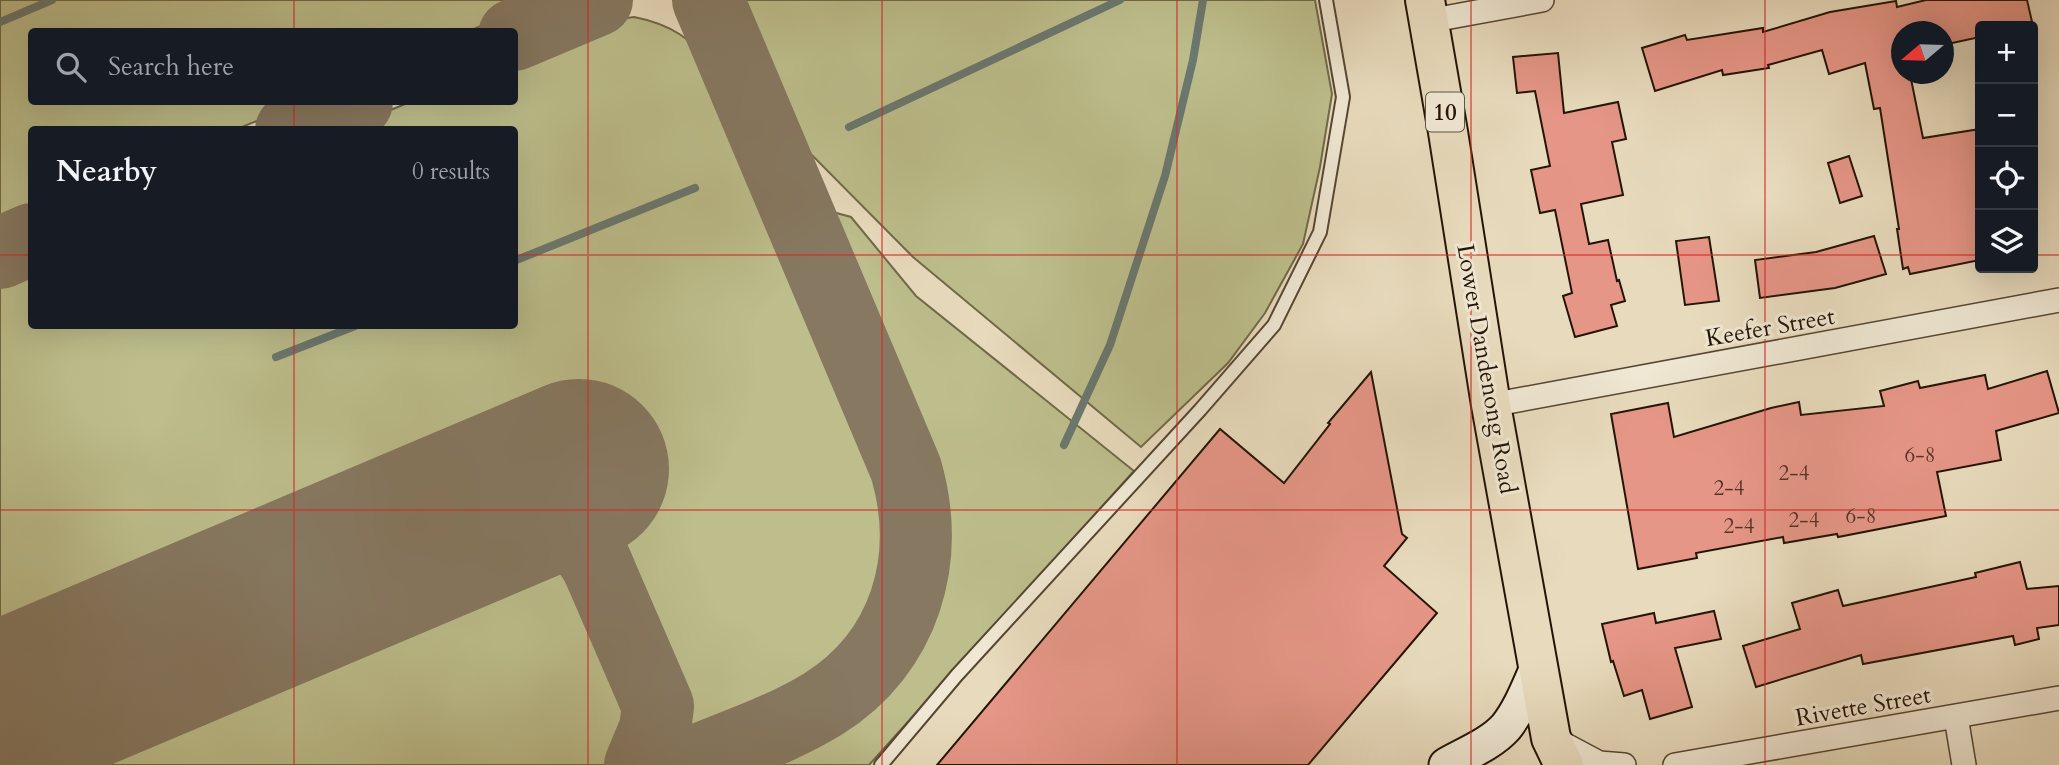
<!DOCTYPE html>
<html lang="en">
<head>
<meta charset="utf-8">
<style>
  body { margin:0; font-family:Cardo,serif; background:#20242c; color:#f1f3f6 }
  .controls { position:absolute; right:21px; top:21px; display:grid; overflow:hidden; border-radius:7px; box-shadow:0 7px 28px #0002 }
  .controls button { width:63px; height:63px; display:grid; place-items:center; padding:0; border:0; border-bottom:2px solid #363941; background:#171b24; color:#f1f3f6; font:35px sans-serif }
  .compass { position:absolute; left:1891px; top:21px; width:63px; height:63px; border-radius:50%; background:#171b24; box-shadow:0 7px 28px #0002; rotate:251deg }
  .list { margin:0; padding:0; list-style:none }
  h2 { display:flex; justify-content:space-between; align-items:center; height:91px; margin:0; padding:0 28px; font-size:30px }
  h2 small { font-size:23px; font-weight:400; color:#9ea1a6 }
  .icon { flex:none; width:38px; height:38px; fill:none; stroke:currentColor; stroke-width:2; stroke-linecap:round; stroke-linejoin:round }
  .map { position:relative; flex:none; width:2059px; height:765px; overflow:hidden }
  .search { position:absolute; background:#171b24; box-shadow:0 7px 28px #0002; left:28px; top:28px; width:490px; height:77px; display:flex; align-items:center; gap:18px; box-sizing:border-box; padding:0 24px; border-radius:7px; color:#9ea1a6; font-size:26px }
  .panel { position:absolute; background:#171b24; box-shadow:0 7px 28px #0002; left:28px; top:126px; width:490px; height:203px; border-radius:7px }
  .map>svg:first-child { display:block }
  .green { fill:#bdbe8c; stroke:#706948; stroke-width:2 }
  .lines { fill:none; stroke-linecap:round; stroke-linejoin:round }
  .stream { stroke:#6a786f; stroke-width:8 }
  .taxiway { stroke:#867861; stroke-width:72 }
  .runway { stroke:#867861; stroke-width:180 }
  .building { fill:#e69687; stroke:#241405; stroke-width:2 }
  .service-casing { stroke:#554633; stroke-width:16 }
  .minor-casing { stroke:#554633; stroke-width:26 }
  .secondary-casing { stroke:#241405; stroke-width:37 }
  .trunk-casing { stroke:#241405; stroke-width:42 }
  .service { stroke:#f0e8d4; stroke-width:12 }
  .minor { stroke:#f0e8d4; stroke-width:23 }
  .secondary { stroke:#f0e8d4; stroke-width:33 }
  .trunk { stroke:#e8dbbd; stroke-width:38 }
  .grid { fill:none; stroke:#d62828; stroke-width:2; stroke-opacity:0.55 }
  .labels { text-anchor:middle; stroke-width:6; stroke-linejoin:round; paint-order:stroke }
  .number-label { font-size:21px; fill:#543426 }
  .shield { fill:#f0e8d4; stroke:#615443; stroke-width:2 }
  .shield-label { font-size:23px; font-weight:bold; fill:#241405 }
  .street-label { font-size:24px; fill:#241405; stroke:#f0e8d4 }
</style>
</head>
<body>
<div class="map">
<svg width="2059" height="765" viewBox="0 0 2059 765">
  <rect width="100%" height="100%" fill="#e8dbbd"/>
  <filter id="stains"><feTurbulence type="fractalNoise" baseFrequency=".00286" numOctaves="4"/><feColorMatrix values="0 0 0 0 .2 0 0 0 0 .09 0 0 0 0 .02 0 0 0 .5 -.17"/></filter>
  <radialGradient id="worn" r=".72"><stop offset=".6" stop-color="#630" stop-opacity="0"/><stop offset="1" stop-color="#630" stop-opacity=".3"/></radialGradient>
  <g class="green">
    <path d="M0 0H544L469 31 32 32V102H303L237 129 32 130 31 216 0 230Z"/>
    <path d="M731 0H1315L1332 94 1320 167 1303 244 1265 313 1228 363 1141 447 913 257 785 128Z"/>
    <path d="M634 17C670 24 694 39 715 70L880 466C904 549 886 634 811 683 776 707 734 721 695 737L566 434 0 674V275L31 262 32 326H514V130L344 129 410 102H514L515 57 598 22Z"/>
    <path d="M829 211 851 217 916 296 1134 471 869 765H740C770 753 800 741 828 725 901 679 949 595 937 507 934 488 927 469 922 450Z"/>
    <path d="M507 553C521 554 537 553 550 559 582 574 627 660 630 695 631 720 623 745 608 765H0V755L465 559Z"/>
  </g>
  <g class="lines">
    <g class="stream">
      <path d="M0 22 52 0"/>
      <path d="M849 127 1120 0"/>
      <path d="M514 261 695 188"/>
      <path d="M276 357 355 326"/>
      <path d="M1064 445 1110 345 1165 176 1193 60 1203 0"/>
    </g>
    <g class="taxiway">
      <path d="M514 35 597 0"/>
      <path d="M291 130 357 102"/>
      <path d="M0 253 32 239"/>
      <path d="M559 477 658 706 655 729 640 765"/>
      <path d="M355 564 476 517C525 501 573 522 598 567"/>
      <path d="M686 765C731 746 781 730 823 704 906 652 932 559 906 469L708 0"/>
    </g>
    <path class="runway" d="M0 714 579 469"/>
  </g>
  <g class="building">
    <path d="M1926 0H2027L2033 26H1980V37L1943 45V32H1901V74H1910L1923 138 1980 129V260L1910 274 1908 267 1903 269 1897 229H1899L1880 108 1874 109 1865 63 1829 74 1822 50 1768 65 1769 68 1723 75 1722 70 1655 91 1642 48 1685 35 1687 40 1763 28V32L1830 12 1896 1 1897 7Z"/>
    <path d="M1558 53 1564 113 1618 102 1626 139 1612 142 1623 195 1581 204 1589 244 1608 240 1617 281 1619 280 1625 301 1611 305 1617 326 1575 337 1563 296 1572 293 1555 210 1540 213 1531 170 1550 166 1535 91 1517 93 1513 57Z"/>
    <path d="M1849 156 1862 196 1840 203 1828 163Z"/>
    <path d="M1874 236 1886 274 1835 288 1760 298 1755 260 1816 252Z"/>
    <path d="M1709 237 1719 301 1685 305 1676 241Z"/>
    <path d="M2047 371 2059 413 1996 431 2001 460 1937 472 1946 516 1838 537 1837 534 1784 543 1783 537 1696 553 1697 558 1638 569 1611 414 1668 403 1674 437 1771 408 1799 402 1801 415 1884 406 1880 391 1918 381 1920 388 1985 375 1988 389Z"/>
    <path d="M1371 372 1402 534 1407 538 1384 566 1437 613 1308 765H937L1220 429 1284 483 1330 424 1328 423Z"/>
    <path d="M2020 562 2027 589 2059 586V625L2037 628 2039 639 2015 645 2013 636 1863 664 1861 655 1756 687 1743 646 1800 629 1792 603 1838 590 1843 606 1976 577 1975 573Z"/>
    <path d="M1714 611 1721 639 1675 648 1692 707 1650 719 1642 690 1624 696 1613 661 1611 662 1602 624 1654 613 1656 623Z"/>
  </g>
  <g class="lines">
    <defs>
      <path id="service" d="M881 765 957 675 1200 410 1274 325 1320 232 1343 97 1326 0"/>
      <g id="minor">
        <path d="M1428 21 1542 0"/>
        <path d="M1491 405 2059 300"/>
        <path d="M1956 717 1964 765"/>
        <path d="M1554 739 1599 763 1624 765"/>
        <path d="M1675 765 2059 698"/>
      </g>
      <path id="secondary" d="M1446 765C1465 754 1491 744 1506 727 1521 708 1529 685 1539 663"/>
      <path id="trunk" d="M1425 0 1448 132 1491 405 1551 738 1564 765"/>
    </defs>
    <use href="#service" class="service-casing"/>
    <use href="#minor" class="minor-casing"/>
    <use href="#secondary" class="secondary-casing"/>
    <use href="#trunk" class="trunk-casing"/>
    <use href="#service" class="service"/>
    <use href="#minor" class="minor"/>
    <use href="#secondary" class="secondary"/>
    <use href="#trunk" class="trunk"/>
  </g>
  <path class="grid" d="M294 0V32M588 0V765M882 0V765M1177 0V765M1471 0V765M1765 0V765M294 102V130M0 255H32M514 255H1980M2033 255H2059M294 326V765M0 510H2059"/>
  <g class="labels">
    <g class="number-label">
      <text x="1920" y="462">6-8</text>
      <text x="1794" y="480">2-4</text>
      <text x="1729" y="495">2-4</text>
      <text x="1861" y="523">6-8</text>
      <text x="1804" y="527">2-4</text>
      <text x="1739" y="533">2-4</text>
    </g>
    <rect class="shield" x="1426" y="92.5" width="38" height="39" rx="5"/>
    <g class="shield-label">
      <text x="1445" y="120">10</text>
    </g>
    <g class="street-label">
      <text transform="translate(1770 327) rotate(-10)" y="8">Keefer Street</text>
      <text transform="translate(1487 369) rotate(80)" y="8">Lower Dandenong Road</text>
      <text transform="translate(1863 706) rotate(-10)" y="8">Rivette Street</text>
    </g>
  </g>
  <rect width="100%" height="100%" filter="url(#stains)"/>
  <rect width="100%" height="100%" fill="url(#worn)"/>
</svg>
<div class="controls">
<button>+</button>
<button>−</button>
<button><svg class="icon" aria-label="locate" viewBox="0 0 24 24"><circle cx="12" cy="12" r="6"/><path d="M12 2v4M12 18v4M2 12h4M18 12h4"/></svg></button>
<button><svg class="icon" aria-label="layers" viewBox="0 0 24 24"><path d="M12 4l9 5-9 5-9-5zM3 14l9 5 9-5"/></svg></button>
</div>
<svg class="compass" viewBox="-18 -18 36 36"><path d="M0-13l5 13h-10z" fill="#e53935"/><path d="M0 13l5-13h-10z" fill="#9ea1a6"/></svg>
<div class="search"><svg class="icon" aria-label="search" viewBox="0 0 24 24"><circle cx="10" cy="10" r="6"/><path d="M15 15l6 6"/></svg>Search here</div>
<section class="panel">
<h2>Nearby<small>0 results</small></h2>
<ul class="list">
</ul>
</section>
</div>
</body>
</html>
